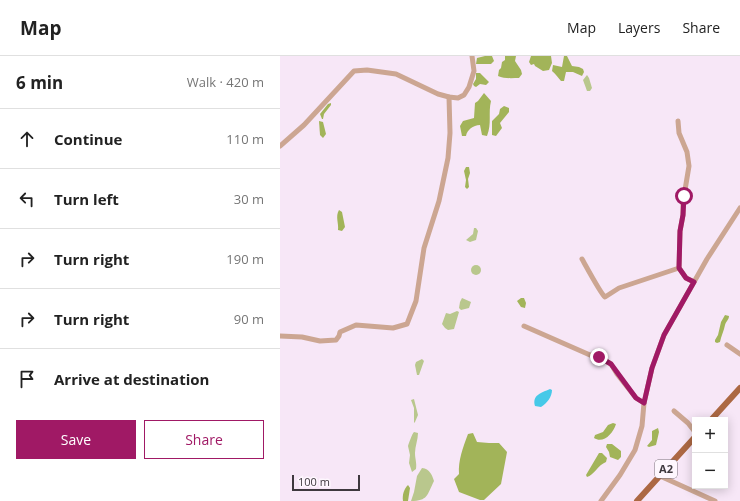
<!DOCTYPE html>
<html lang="en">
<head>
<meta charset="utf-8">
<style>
  body { margin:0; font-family:"Open Sans",sans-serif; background:#f6f6f6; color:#222 }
  .controls { position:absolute; right:12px; bottom:12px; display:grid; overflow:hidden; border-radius:0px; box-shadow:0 2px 10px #0003 }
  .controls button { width:36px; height:36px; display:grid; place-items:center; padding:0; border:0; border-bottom:1px solid #e0e0e0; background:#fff; color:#222; font:20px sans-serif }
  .scale { position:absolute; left:12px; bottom:10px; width:68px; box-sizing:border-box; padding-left:4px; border:2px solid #3e383e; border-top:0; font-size:11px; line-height:14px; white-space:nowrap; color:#3e383e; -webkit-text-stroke:3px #fef7fe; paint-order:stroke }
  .stop { position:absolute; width:12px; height:12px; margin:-9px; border:3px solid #a01965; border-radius:50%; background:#fff }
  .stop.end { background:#a01965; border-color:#fff; box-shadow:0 1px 4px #0008 }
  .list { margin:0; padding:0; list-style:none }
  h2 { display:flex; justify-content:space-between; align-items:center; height:52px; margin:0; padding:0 16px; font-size:17px }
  h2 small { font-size:13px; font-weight:400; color:#767676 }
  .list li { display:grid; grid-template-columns:26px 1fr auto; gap:12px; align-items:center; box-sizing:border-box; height:60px; padding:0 16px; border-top:1px solid #e0e0e0 }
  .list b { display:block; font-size:15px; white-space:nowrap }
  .list em { font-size:13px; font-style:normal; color:#767676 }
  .actions { display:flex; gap:8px; padding:12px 16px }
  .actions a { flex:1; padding:9px 0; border:1px solid #a01965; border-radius:0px; text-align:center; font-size:14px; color:#a01965 }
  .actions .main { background:#a01965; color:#fff }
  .icon { flex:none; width:22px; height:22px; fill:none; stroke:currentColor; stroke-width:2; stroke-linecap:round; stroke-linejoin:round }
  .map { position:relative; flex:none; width:460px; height:445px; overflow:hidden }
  header { display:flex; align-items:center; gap:24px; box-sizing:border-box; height:56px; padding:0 20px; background:#fff; border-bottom:1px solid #e0e0e0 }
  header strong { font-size:19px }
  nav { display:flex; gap:22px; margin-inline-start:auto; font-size:14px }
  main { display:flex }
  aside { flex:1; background:#fff }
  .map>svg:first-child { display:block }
  .green { fill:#b9c78d }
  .forest { fill:#a2b459 }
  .water { fill:#46c9e8 }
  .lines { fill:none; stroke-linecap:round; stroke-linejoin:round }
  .minor { stroke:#cca692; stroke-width:5 }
  .major { stroke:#ac6843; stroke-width:6 }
  .route { stroke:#a01965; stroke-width:5 }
  .labels { text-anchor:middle; stroke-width:3; stroke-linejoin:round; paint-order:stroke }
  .shield { fill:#fef7fe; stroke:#787178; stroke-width:1 }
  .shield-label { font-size:11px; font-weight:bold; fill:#3e383e }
</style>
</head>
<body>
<header>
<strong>Map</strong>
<nav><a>Map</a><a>Layers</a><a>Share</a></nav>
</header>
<main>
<aside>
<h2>6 min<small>Walk · 420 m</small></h2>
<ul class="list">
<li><svg class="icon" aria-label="ahead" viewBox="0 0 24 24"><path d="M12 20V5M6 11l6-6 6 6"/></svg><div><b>Continue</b></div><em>110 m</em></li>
<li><svg class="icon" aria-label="left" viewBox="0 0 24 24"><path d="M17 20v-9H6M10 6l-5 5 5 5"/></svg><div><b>Turn left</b></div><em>30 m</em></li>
<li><svg class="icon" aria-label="right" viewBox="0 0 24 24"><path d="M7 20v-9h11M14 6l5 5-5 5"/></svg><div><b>Turn right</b></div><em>190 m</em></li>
<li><svg class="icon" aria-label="right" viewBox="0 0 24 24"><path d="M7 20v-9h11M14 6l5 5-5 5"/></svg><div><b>Turn right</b></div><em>90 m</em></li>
<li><svg class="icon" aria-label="arrive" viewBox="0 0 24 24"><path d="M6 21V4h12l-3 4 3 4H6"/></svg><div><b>Arrive at destination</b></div></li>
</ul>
<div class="actions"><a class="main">Save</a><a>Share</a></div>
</aside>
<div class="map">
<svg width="460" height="445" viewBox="0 0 460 445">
  <rect width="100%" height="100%" fill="#f7e7f7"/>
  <g class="green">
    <path d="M307 19 309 22 312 32 310 35H307L303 24Z"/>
    <path d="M194 172H196L198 175 196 184 190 186 186 184 193 178Z"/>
    <circle cx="196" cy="214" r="5"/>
    <path d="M182 242 191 246 189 252 181 254 179 252 180 246Z"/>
    <path d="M177 255 179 256 174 273 168 274 165 272 162 268 166 257 170 258Z"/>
    <path d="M142 303 144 305 139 319H137L135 309 136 306Z"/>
    <path d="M134 343 138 359 135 366 134 367V352L131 344Z"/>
    <path d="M134 376 138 377C138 384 135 390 135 397 135 403 137 407 136 413L132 416 129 407 130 399 128 390C129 387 132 378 134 376Z"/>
    <path d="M142 412C150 413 152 419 154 425 147 439 148 445 131 445L134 436 137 420Z"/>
  </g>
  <g class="forest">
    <path d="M205 0H212L214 5 211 8H196L197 2Z"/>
    <path d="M225 0H236L235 5 241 14 242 18 239 22C233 22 224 23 218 20L219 14 221 12 222 6 225 4Z"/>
    <path d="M251 0H271L272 7 269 14 263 15 255 10 254 8 251 9 249 6Z"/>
    <path d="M284 0H287L292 10 299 11 303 13 304 16 302 20 293 16H286L284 25H281C278 22 276 18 272 15L273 9 282 11Z"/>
    <path d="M196 17H200L209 26 206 29 200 28 196 31 194 30 193 28 196 23Z"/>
    <path d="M204 37 211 45C208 57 212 67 207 80L202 79 200 69C193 69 187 74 186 80H182L180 70 183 65 194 62 195 47 198 45Z"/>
    <path d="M51 47V49L44 58 43 63H42L40 58 48 48Z"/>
    <path d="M224 50 229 52V56L220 67 222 72 216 80 212 79V65L219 58 220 53Z"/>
    <path d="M39 65 43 66 46 78 43 82 40 79Z"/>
    <path d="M186 111H189L190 117 188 123 189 131 187 133 185 131 186 124 184 115Z"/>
    <path d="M59 154 62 156 65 171 62 175 58 174C59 167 55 161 59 154Z"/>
    <path d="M241 242H244L246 247 245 252 241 251 237 245Z"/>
    <path d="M445 259 449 260C449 264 446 265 445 269 444 275 441 280 440 286L437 287 435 286V284L438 279 441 266Z"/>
    <path d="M333 367 336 368C333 378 323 388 314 382L315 379 323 376 328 369Z"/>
    <path d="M378 372 379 376 376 389 369 391 367 390 372 384V375Z"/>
    <path d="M193 377 197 386 209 387H219L227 396 221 428 204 444H200L179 436 174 423 179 418C178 405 183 391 188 378Z"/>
    <path d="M327 388H332L341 395V401L338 404 330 401 329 396 326 391Z"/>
    <path d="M319 397H322L327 402 326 406C318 409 314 419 307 421L306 419Z"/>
    <path d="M128 429 130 432 128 445H123C122 439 124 433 128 429Z"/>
  </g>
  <path class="water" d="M270 333 272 334C272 341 267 347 261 351L255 350C252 339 261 337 270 333Z"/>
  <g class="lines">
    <g class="minor">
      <path d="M398 65 399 77 407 96 409 110 403 146V159L400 175 399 212 406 222 414 226"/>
      <path d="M0 90 24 69 74 15 87 14 116 18 158 38 169 41 178 42 184 39 189 31 194 15 192 0"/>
      <path d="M302 203C306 210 321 238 325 241L339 232 399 212"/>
      <path d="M244 270 310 299 319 301 331 308 337 318 356 342 364 347"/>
      <path d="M0 280 22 281 40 285 56 284 59 280 60 276 76 269 113 272 127 268 136 245 144 192 159 145 168 102 170 77 169 41"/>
      <path d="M447 289 460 298"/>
      <path d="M394 355 408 367 415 376"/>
      <path d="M380 420 435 445"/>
      <path d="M321 445 340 419 355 394 362 370 364 347 372 312 384 279 427 203 460 152"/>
    </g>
    <g class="major">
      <path d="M431 364 460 332"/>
      <path d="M357 445 415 381"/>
    </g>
  </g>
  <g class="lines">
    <path class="route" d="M319 301 331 308 356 342 364 347 372 312 384 279 414 226 406 222 399 212 400 175 403 159 404 140"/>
  </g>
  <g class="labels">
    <rect class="shield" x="375" y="404" width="22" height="18" rx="3"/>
    <g class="shield-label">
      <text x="386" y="417">A2</text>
    </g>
  </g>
</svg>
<div class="controls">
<button>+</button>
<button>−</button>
</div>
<div class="scale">100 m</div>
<div class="stop" style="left:404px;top:140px"></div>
<div class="stop end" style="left:319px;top:301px"></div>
</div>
</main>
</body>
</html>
